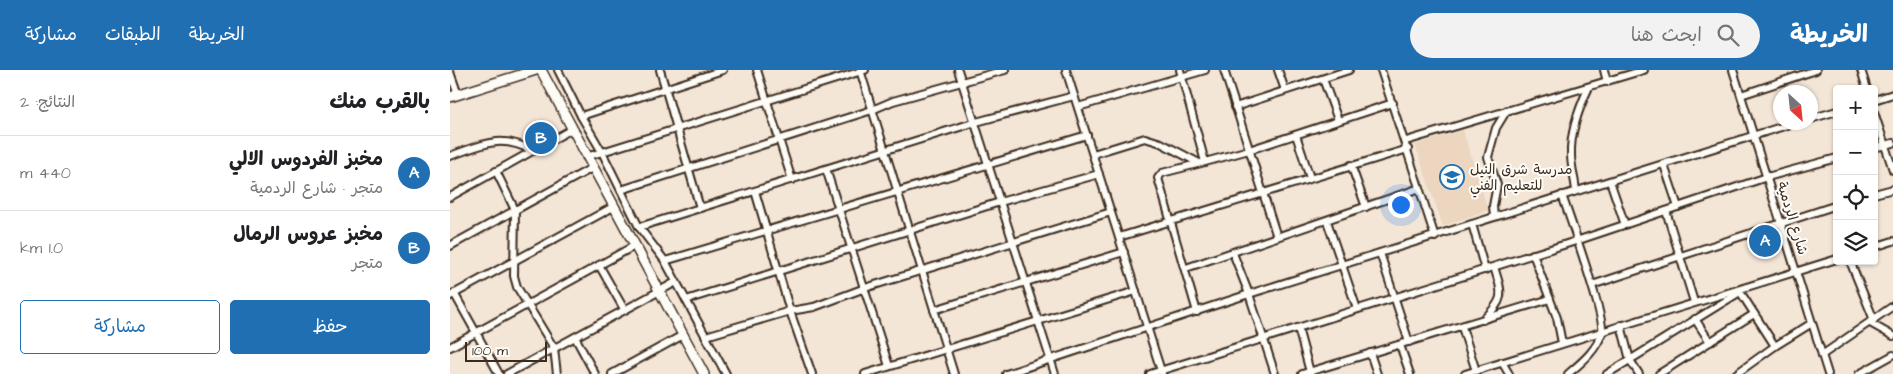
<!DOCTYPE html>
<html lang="ar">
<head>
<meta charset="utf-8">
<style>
  body { margin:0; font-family:"Architects Daughter","Playpen Sans Arabic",sans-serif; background:#f2f2f2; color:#202124; direction:rtl }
  .controls { position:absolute; right:15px; top:15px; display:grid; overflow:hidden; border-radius:5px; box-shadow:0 1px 4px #0004 }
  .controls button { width:45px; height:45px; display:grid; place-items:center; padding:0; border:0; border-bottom:1px solid #e0e0e0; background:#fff; color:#202124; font:25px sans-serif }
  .compass { position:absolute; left:1323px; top:15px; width:45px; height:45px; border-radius:50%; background:#fff; box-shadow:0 1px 4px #0004; rotate:153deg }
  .scale { position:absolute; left:15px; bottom:12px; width:82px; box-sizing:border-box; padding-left:5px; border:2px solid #3b2a1e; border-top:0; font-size:14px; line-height:18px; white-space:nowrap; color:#3b2a1e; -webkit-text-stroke:4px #fdfcf7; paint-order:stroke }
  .you { position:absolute; left:950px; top:134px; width:18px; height:18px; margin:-12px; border:4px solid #fff; border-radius:50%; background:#1a73e8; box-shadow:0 0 0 8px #1a73e833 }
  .badge { display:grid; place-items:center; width:32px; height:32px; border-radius:50%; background:#1f6fb2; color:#fff; font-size:16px; font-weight:700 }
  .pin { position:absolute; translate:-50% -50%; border:2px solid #fff; box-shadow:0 1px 5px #0006 }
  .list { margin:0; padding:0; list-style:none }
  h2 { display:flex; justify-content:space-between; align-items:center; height:65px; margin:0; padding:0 20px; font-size:21px }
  h2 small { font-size:16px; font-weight:400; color:#757577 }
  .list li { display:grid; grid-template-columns:32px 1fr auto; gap:15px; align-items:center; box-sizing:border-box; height:75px; padding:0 20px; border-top:1px solid #e0e0e0 }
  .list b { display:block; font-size:19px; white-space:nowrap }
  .list p { margin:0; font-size:16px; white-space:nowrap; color:#757577 }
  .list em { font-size:16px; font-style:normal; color:#757577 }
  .actions { display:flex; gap:10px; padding:15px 20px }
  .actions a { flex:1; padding:11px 0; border:1px solid #1f6fb2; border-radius:5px; text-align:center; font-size:18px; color:#1f6fb2 }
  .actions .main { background:#1f6fb2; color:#fff }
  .icon { flex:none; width:28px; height:28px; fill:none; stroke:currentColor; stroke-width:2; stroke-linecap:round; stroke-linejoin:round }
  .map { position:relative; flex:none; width:1443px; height:304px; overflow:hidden; direction:ltr }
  header { display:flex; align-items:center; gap:30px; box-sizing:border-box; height:70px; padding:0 25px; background:#1f6fb2; color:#fff }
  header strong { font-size:24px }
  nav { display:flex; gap:28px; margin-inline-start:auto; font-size:18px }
  .search { width:350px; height:45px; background:#f2f2f2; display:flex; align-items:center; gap:12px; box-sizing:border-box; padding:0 18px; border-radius:28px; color:#757577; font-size:19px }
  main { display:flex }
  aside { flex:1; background:#fff }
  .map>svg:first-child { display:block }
  .built { fill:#ecd6c0 }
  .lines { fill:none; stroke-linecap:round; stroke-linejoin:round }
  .street-casing { stroke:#3b2a1e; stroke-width:10 }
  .secondary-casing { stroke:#3b2a1e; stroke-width:12 }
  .street { stroke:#fdfcf7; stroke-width:6 }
  .secondary { stroke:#fdfcf7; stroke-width:9 }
  .labels { text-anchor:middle; stroke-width:4; stroke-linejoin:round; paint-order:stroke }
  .poi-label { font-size:14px; fill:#3b2a1e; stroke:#fdfcf7; text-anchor:start }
  .street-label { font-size:14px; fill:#3b2a1e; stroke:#fdfcf7 }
</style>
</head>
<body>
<header>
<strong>الخريطة</strong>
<div class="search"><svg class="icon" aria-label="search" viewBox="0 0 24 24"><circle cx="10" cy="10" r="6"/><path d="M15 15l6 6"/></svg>ابحث هنا</div>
<nav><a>الخريطة</a><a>الطبقات</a><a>مشاركة</a></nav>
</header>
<main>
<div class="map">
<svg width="1443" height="304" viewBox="0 0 1443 304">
  <rect width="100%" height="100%" fill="#f3e6d7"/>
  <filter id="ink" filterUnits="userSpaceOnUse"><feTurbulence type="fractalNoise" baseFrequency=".02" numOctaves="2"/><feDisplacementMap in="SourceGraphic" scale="10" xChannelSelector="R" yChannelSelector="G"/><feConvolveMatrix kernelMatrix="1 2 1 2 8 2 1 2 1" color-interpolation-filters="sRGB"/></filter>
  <g filter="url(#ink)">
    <path class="built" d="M1013 60 1038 140 993 156 965 75Z"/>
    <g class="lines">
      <defs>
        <g id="street">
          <path d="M108 0 131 46 152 82 189 157 215 191 276 304"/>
          <path d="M210 0 250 138"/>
          <path d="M307 0 342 110"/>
          <path d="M410 0 504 304"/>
          <path d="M508 0 605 304"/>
          <path d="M616 0 712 304"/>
          <path d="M730 0 755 92 712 103 708 108 747 242"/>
          <path d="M774 0 827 167"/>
          <path d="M828 0 835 20"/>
          <path d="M931 0 985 167"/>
          <path d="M1154 0 1157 12"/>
          <path d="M1283 0 1378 304"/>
          <path d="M1411 0 1417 19"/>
          <path d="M0 2 8 25"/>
          <path d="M873 9 888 50"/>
          <path d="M1291 25 1366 0"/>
          <path d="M1424 30 1443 24"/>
          <path d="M628 37 755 0"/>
          <path d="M785 37 899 0"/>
          <path d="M1424 42 1443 100"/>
          <path d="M131 46 273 0"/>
          <path d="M1360 49 1387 41"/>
          <path d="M846 65 860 108"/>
          <path d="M956 71 1194 0"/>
          <path d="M1424 78 1443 73"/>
          <path d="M643 84 695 68 711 73 749 93"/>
          <path d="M0 86C32 75 50 63 83 81"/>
          <path d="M136 87 415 0"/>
          <path d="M755 92 799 80 943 33"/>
          <path d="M901 95 916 137"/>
          <path d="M1214 95 1228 137"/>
          <path d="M376 99 439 296"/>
          <path d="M46 101 65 140 64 206 67 217 104 278 107 304"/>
          <path d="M1160 111 1175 155"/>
          <path d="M171 120 422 40 443 31 555 0"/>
          <path d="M305 121 340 241 362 304"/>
          <path d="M1126 121C1125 109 1121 97 1121 85 1120 62 1129 38 1139 17"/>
          <path d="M1424 124 1443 119"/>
          <path d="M1112 125C1119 146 1156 249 1152 263 1146 281 1132 292 1118 304"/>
          <path d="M0 127 122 59"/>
          <path d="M1216 141 1244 232"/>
          <path d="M1044 147 1043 136 1047 115 1038 87 1046 58 1057 40"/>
          <path d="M877 151 907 239"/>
          <path d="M1022 154 1035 200"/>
          <path d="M189 157 526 52 624 26"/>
          <path d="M669 167 958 79"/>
          <path d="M0 176 142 98"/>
          <path d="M1424 177 1443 171"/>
          <path d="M783 183 799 224 825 304"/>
          <path d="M930 183 959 272"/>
          <path d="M1083 184 1107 248 1112 273"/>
          <path d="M215 191 637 65"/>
          <path d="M1400 191 1424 250"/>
          <path d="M149 195 174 239"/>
          <path d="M736 198 970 118"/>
          <path d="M1142 215 1387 135"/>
          <path d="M1289 220 1325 276"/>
          <path d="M4 223 49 304"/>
          <path d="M0 226 163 137"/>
          <path d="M236 230 550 132 649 104"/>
          <path d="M484 240 674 182"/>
          <path d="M1245 249 1260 272"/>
          <path d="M1033 250C1055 229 1053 225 1044 197"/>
          <path d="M1420 253 1443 266"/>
          <path d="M1171 255 1180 290 1189 304"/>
          <path d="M1012 257 1026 301"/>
          <path d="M848 258 860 302"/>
          <path d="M256 266 340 241 364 237 415 218 661 142"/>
          <path d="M125 267 145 304"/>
          <path d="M950 275 960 304"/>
          <path d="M0 277 184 176"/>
          <path d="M920 283 927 304"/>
          <path d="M1372 285 1443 236"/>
          <path d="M1052 292 1059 304"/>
          <path d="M57 304 226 212"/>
          <path d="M162 304 233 265"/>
          <path d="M415 304 686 221"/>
          <path d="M556 304 799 224 1347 52"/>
          <path d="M700 304 1126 171 1317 107 1387 88"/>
          <path d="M852 304 1100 229"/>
          <path d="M1015 304 1387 189"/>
          <path d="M1157 304 1290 222"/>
          <path d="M1209 304 1304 244"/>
          <path d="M1286 304 1325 276 1362 253"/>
          <path d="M1409 304 1443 285"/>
        </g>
        <g id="secondary">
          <path d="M91 0 254 304"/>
          <path d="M0 27 86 0"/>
        </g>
      </defs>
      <use href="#street" class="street-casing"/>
      <use href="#secondary" class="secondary-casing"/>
      <use href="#street" class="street"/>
      <use href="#secondary" class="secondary"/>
    </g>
  </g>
  <defs>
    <symbol id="school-ring" viewBox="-11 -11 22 22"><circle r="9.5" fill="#fdfcf7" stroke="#1f6fb2" stroke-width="1.5"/><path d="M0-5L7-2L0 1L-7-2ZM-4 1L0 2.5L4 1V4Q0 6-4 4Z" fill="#1f6fb2"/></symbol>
  </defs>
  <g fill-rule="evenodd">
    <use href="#school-ring" x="988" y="93" width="28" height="28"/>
  </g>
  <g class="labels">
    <g class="poi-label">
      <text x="1020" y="104">مدرسة شرق النيل<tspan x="1020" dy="16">للتعليم الفني</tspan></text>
    </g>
    <g class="street-label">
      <text transform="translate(1343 148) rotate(73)" y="5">شارع الردمية</text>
    </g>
  </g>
</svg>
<div class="controls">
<button>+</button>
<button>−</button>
<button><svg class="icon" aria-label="locate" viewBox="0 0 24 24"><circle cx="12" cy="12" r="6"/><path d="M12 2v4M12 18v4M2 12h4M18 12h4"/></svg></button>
<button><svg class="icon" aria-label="layers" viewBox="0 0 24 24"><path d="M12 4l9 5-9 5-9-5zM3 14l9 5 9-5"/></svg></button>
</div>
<svg class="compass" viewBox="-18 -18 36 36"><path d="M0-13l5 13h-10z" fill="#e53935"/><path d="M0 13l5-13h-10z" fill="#757577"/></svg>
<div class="scale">100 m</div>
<div class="you"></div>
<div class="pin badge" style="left:1315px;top:171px">A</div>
<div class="pin badge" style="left:91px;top:68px">B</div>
</div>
<aside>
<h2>بالقرب منك<small>النتائج: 2</small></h2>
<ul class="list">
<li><span class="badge">A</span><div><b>مخبز الفردوس الالي</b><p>متجر · شارع الردمية</p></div><em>440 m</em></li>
<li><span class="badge">B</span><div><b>مخبز عروس الرمال</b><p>متجر</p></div><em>1.0 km</em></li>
</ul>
<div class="actions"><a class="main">حفظ</a><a>مشاركة</a></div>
</aside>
</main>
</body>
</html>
